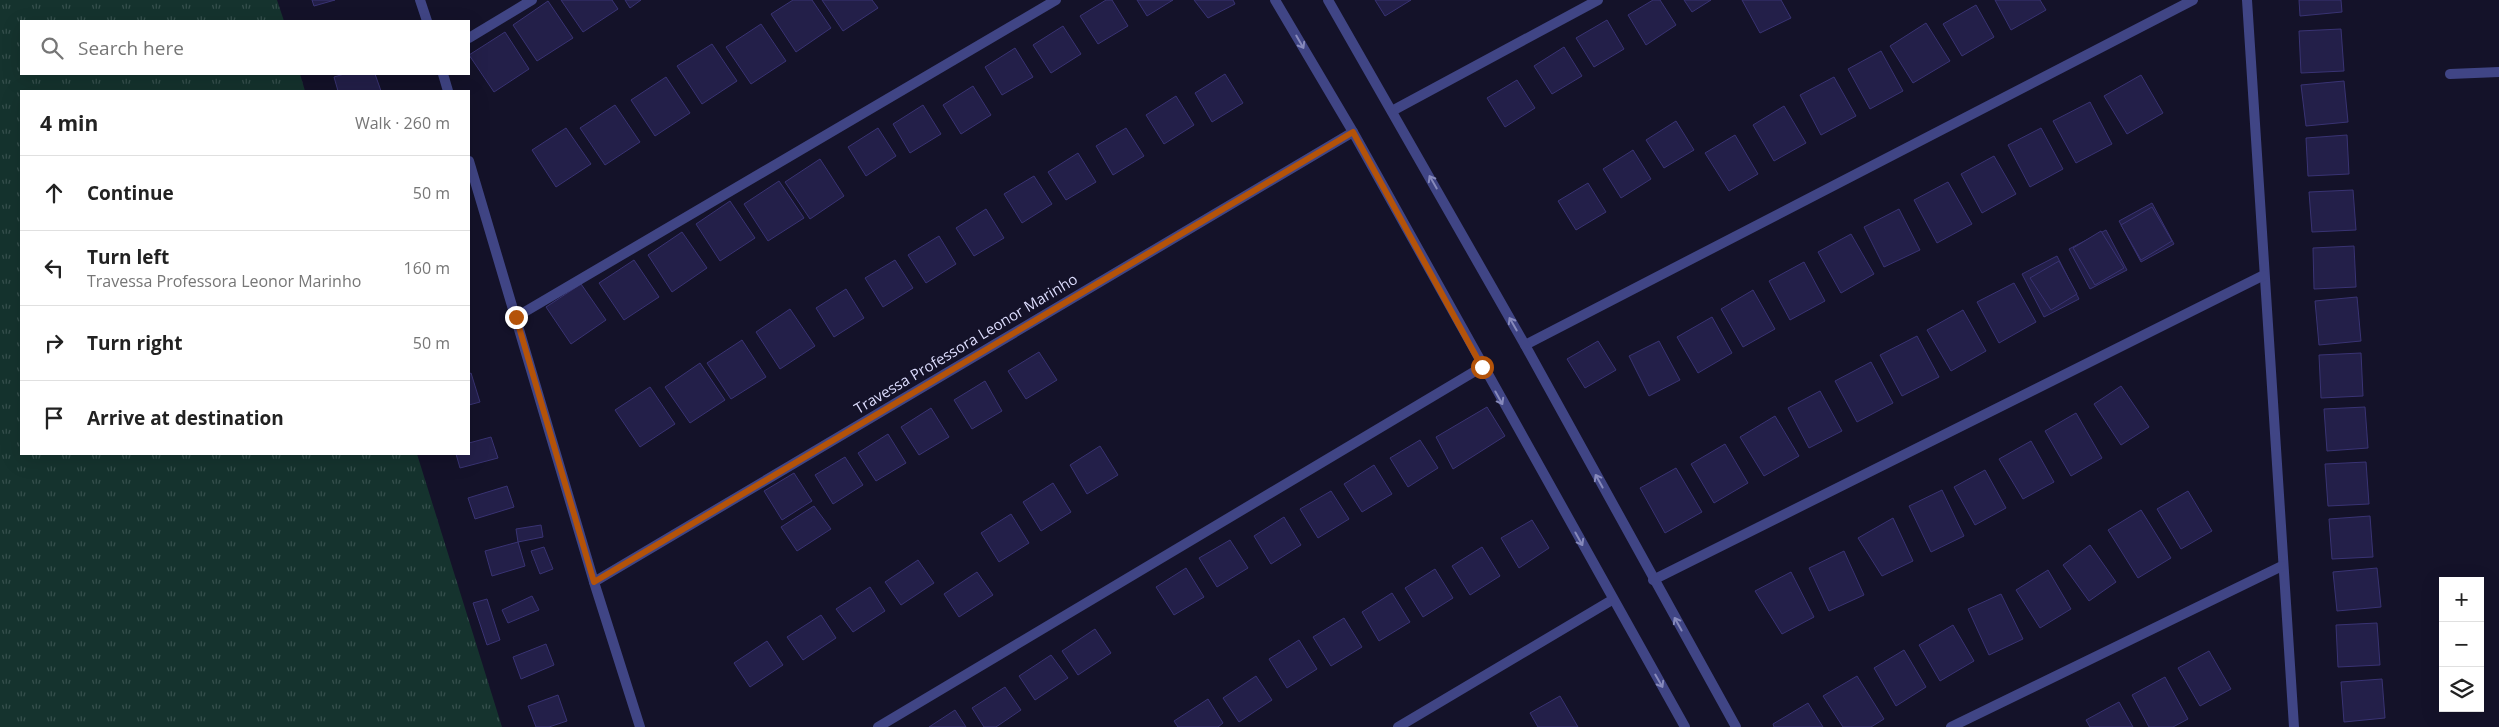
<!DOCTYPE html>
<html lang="en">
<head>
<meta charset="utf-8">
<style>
  body { margin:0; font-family:"Open Sans",sans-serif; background:#f6f6f6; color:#222 }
  .controls { position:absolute; right:15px; bottom:15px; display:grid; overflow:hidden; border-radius:0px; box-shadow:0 5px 20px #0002 }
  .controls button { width:45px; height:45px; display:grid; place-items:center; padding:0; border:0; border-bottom:1px solid #e0e0e0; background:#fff; color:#222; font:25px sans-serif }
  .stop { position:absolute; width:15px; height:15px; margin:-11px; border:4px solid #b45309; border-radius:50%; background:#fff }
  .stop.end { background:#b45309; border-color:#fff; box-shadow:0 1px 5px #0008 }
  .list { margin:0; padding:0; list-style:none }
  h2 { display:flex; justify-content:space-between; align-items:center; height:65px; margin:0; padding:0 20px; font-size:21px }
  h2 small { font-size:16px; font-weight:400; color:#767676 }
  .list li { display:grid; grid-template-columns:32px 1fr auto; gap:15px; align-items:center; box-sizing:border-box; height:75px; padding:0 20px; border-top:1px solid #e0e0e0 }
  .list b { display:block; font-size:19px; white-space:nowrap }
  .list p { margin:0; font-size:16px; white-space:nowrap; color:#767676 }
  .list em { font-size:16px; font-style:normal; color:#767676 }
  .icon { flex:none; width:28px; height:28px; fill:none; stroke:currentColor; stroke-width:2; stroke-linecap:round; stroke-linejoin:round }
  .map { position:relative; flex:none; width:2499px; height:727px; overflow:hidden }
  .search { position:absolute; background:#fff; box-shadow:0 5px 20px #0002; left:20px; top:20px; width:450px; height:55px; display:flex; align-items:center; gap:12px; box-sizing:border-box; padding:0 18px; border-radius:0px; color:#767676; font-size:19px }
  .panel { position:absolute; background:#fff; box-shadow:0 5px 20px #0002; left:20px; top:90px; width:450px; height:365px; border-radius:0px }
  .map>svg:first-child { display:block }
  .grass { fill:url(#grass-tufts) }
  .building { fill:#231f49; stroke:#393373 }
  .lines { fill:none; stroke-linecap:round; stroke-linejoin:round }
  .minor { stroke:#404585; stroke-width:10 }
  .tertiary { stroke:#404585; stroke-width:10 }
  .oneway { stroke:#8689bb }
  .route { stroke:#b45309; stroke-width:6 }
  .labels { text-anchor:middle; stroke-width:4; stroke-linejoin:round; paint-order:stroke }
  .street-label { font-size:15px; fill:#dcdcfd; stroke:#141229 }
</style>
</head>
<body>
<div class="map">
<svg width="2499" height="727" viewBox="0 0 2499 727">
  <defs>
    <pattern id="grass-tufts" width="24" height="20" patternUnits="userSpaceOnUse" patternTransform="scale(1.25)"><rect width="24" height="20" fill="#15332e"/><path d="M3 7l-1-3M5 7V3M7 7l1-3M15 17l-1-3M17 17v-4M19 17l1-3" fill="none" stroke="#36504d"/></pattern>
  </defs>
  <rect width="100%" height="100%" fill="#141229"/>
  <path class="grass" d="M0 0H277L284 21H21V74H300L305 91H21V454H417L502 727H0Z"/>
  <g class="building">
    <path d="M312 0H335L314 6Z"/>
    <path d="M561 0H612L618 9 583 32Z"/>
    <path d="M625 0H641L630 8Z"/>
    <path d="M793 0H812L831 28 796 52 771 14Z"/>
    <path d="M822 0H872L878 8 843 31Z"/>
    <path d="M1106 0H1112L1128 26 1098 44 1080 16Z"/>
    <path d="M1137 0H1173L1147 16Z"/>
    <path d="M1194 0H1233L1235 4 1208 18Z"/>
    <path d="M1375 0H1411L1385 16Z"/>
    <path d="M1653 0H1660L1676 25 1646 45 1628 15Z"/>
    <path d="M1684 0H1711L1692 12Z"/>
    <path d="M1742 0H1781L1791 18 1760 33Z"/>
    <path d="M1995 0H2040L2046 10 2011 30Z"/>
    <path d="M2299 0H2341L2342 12 2300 16Z"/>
    <path d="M548 1 573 38 537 61 513 25Z"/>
    <path d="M1976 5 1994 37 1962 56 1943 24Z"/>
    <path d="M1607 20 1624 49 1594 67 1576 38Z"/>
    <path d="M1926 23 1950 61 1913 83 1890 46Z"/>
    <path d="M761 24 786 61 751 84 726 47Z"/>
    <path d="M1063 26 1081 54 1051 73 1033 45Z"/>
    <path d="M2341 29 2344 71 2301 73 2299 31Z"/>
    <path d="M505 32 529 69 494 92 469 55Z"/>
    <path d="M712 44 737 81 702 104 677 66Z"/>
    <path d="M1564 47 1582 76 1552 94 1534 66Z"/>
    <path d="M1015 48 1033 77 1002 95 985 67Z"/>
    <path d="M1881 51 1903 91 1870 109 1848 69Z"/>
    <path d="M344 74H375L381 91H338L334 77Z"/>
    <path d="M1225 74 1243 103 1212 122 1195 93Z"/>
    <path d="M2141 75 2163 113 2127 134 2104 96Z"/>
    <path d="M666 77 690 113 655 136 631 100Z"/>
    <path d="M1834 77 1856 116 1821 135 1800 95Z"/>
    <path d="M1517 80 1535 108 1505 127 1487 98Z"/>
    <path d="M2344 81 2348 122 2306 126 2301 85Z"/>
    <path d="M973 86 991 115 961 134 943 105Z"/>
    <path d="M1176 96 1194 125 1164 144 1146 115Z"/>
    <path d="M2090 102 2112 144 2076 163 2053 121Z"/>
    <path d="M615 105 640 142 605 165 580 128Z"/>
    <path d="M923 105 941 134 910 153 893 124Z"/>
    <path d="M1784 106 1806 143 1774 161 1753 125Z"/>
    <path d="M1676 121 1694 150 1664 168 1646 140Z"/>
    <path d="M566 128 591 164 556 187 532 150Z"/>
    <path d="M878 128 896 156 866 176 848 147Z"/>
    <path d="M1126 128 1144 156 1113 175 1096 146Z"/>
    <path d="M2041 128 2063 169 2030 187 2008 145Z"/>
    <path d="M1735 135 1758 174 1729 191 1705 153Z"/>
    <path d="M2347 135 2349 174 2308 176 2306 138Z"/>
    <path d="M1633 150 1651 179 1621 198 1603 169Z"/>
    <path d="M1078 153 1096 182 1066 200 1048 172Z"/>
    <path d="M1994 156 2016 194 1982 213 1961 174Z"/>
    <path d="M820 159 844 196 810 219 785 182Z"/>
    <path d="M1034 176 1052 204 1022 223 1004 194Z"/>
    <path d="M779 181 804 218 768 241 744 204Z"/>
    <path d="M1948 182 1972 224 1937 243 1914 200Z"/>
    <path d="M1588 183 1606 212 1576 230 1558 201Z"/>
    <path d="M2353 190 2356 230 2312 232 2309 192Z"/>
    <path d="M730 201 755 238 720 261 696 224Z"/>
    <path d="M2152 203 2174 244 2141 262 2119 221Z"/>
    <path d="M2152 207 2172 241 2141 260 2121 225Z"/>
    <path d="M986 209 1004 238 974 256 956 228Z"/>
    <path d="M1899 209 1920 250 1884 267 1864 227Z"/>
    <path d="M2106 230 2127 270 2090 289 2069 249Z"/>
    <path d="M2101 231 2124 268 2095 285 2073 248Z"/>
    <path d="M682 232 707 268 672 292 648 255Z"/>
    <path d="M1851 234 1874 274 1841 293 1818 252Z"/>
    <path d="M939 236 956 264 926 283 908 255Z"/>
    <path d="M2354 246 2356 287 2314 289 2313 248Z"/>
    <path d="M2057 256 2079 299 2044 317 2022 274Z"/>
    <path d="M634 260 659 297 624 320 599 283Z"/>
    <path d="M895 260 913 288 883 307 865 278Z"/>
    <path d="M2059 261 2077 294 2051 310 2030 278Z"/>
    <path d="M1804 262 1825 301 1790 320 1769 281Z"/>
    <path d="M2014 283 2036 322 1999 343 1977 302Z"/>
    <path d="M581 284 606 320 571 344 546 307Z"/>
    <path d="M846 289 864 318 834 337 816 308Z"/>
    <path d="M1753 290 1775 329 1743 347 1721 309Z"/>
    <path d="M2357 297 2361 341 2319 345 2315 301Z"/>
    <path d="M790 309 815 346 780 369 756 332Z"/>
    <path d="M1963 310 1986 351 1951 371 1927 330Z"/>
    <path d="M1712 317 1732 353 1698 373 1677 337Z"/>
    <path d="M1917 336 1939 377 1902 396 1880 355Z"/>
    <path d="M742 340 766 377 731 399 707 363Z"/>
    <path d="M1598 341 1616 370 1585 388 1567 359Z"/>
    <path d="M1659 341 1680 380 1649 396 1629 356Z"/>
    <path d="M1039 352 1057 380 1026 399 1008 371Z"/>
    <path d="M2361 353 2363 396 2321 398 2319 355Z"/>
    <path d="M1871 362 1893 403 1857 422 1835 381Z"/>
    <path d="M700 363 725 400 690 423 665 387Z"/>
    <path d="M471 373 480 402 469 405V374Z"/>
    <path d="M985 381 1002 411 972 429 954 400Z"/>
    <path d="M2121 386 2149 427 2121 445 2094 404Z"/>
    <path d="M650 387 675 424 640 447 615 410Z"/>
    <path d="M1820 391 1842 431 1809 448 1788 408Z"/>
    <path d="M1487 407 1505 436 1453 469 1436 437Z"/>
    <path d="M2365 407 2368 448 2327 451 2324 409Z"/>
    <path d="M931 408 949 437 919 455 901 427Z"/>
    <path d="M2076 413 2102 458 2071 476 2045 431Z"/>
    <path d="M1775 416 1799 456 1764 476 1740 437Z"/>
    <path d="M888 434 906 463 876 481 858 453Z"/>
    <path d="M491 437 498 458 460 468 456 454H469V443Z"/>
    <path d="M1420 440 1438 468 1408 487 1390 458Z"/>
    <path d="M2031 441 2054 482 2023 499 1999 459Z"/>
    <path d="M1725 444 1748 483 1714 503 1691 464Z"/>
    <path d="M1100 446 1118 475 1087 494 1070 465Z"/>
    <path d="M845 457 863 485 833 504 815 475Z"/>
    <path d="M2366 462 2369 504 2328 506 2325 464Z"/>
    <path d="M1374 465 1392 494 1362 512 1344 484Z"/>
    <path d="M1676 468 1702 512 1665 533 1640 488Z"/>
    <path d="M1985 470 2006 508 1975 525 1954 487Z"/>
    <path d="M794 473 812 501 782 520 764 491Z"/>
    <path d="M1053 483 1071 512 1041 531 1023 502Z"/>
    <path d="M507 486 514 507 475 519 468 498Z"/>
    <path d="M1942 490 1964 536 1931 552 1909 506Z"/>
    <path d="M1331 491 1349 519 1318 538 1300 509Z"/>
    <path d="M2188 491 2212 531 2181 549 2157 509Z"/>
    <path d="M814 506 831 529 797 551 781 527Z"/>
    <path d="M2141 510 2171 558 2138 578 2108 530Z"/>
    <path d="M1011 514 1029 543 999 562 981 533Z"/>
    <path d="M2370 516 2373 557 2332 559 2329 519Z"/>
    <path d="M1284 517 1301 545 1271 564 1254 536Z"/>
    <path d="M1893 518 1913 561 1882 576 1858 538Z"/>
    <path d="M1532 520 1549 548 1519 568 1501 538Z"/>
    <path d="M541 525 543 537 518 542 516 529Z"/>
    <path d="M1230 540 1248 568 1217 587 1199 558Z"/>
    <path d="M518 542 525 566 492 576 485 551Z"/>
    <path d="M2090 545 2116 582 2089 601 2063 565Z"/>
    <path d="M544 547 553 569 540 574 531 551Z"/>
    <path d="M1482 547 1500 576 1470 595 1452 566Z"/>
    <path d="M1844 551 1864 595 1829 611 1809 568Z"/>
    <path d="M918 560 934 583 901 605 885 582Z"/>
    <path d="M1186 568 1204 597 1174 615 1156 587Z"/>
    <path d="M2377 568 2381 607 2337 611 2333 572Z"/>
    <path d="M1435 569 1453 598 1423 617 1405 588Z"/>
    <path d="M2048 570 2071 609 2040 628 2016 590Z"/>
    <path d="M977 572 993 595 959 617 944 594Z"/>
    <path d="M1791 572 1814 617 1782 634 1755 591Z"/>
    <path d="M870 587 885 611 853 632 836 609Z"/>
    <path d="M1392 593 1410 622 1379 641 1362 612Z"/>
    <path d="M2001 594 2023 639 1989 655 1968 609Z"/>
    <path d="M532 596 539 610 508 623 502 610Z"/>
    <path d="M487 599 500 640 487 645 473 603Z"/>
    <path d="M821 615 836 638 803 660 787 637Z"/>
    <path d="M1344 618 1362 647 1331 666 1313 637Z"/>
    <path d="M2377 623 2380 665 2338 667 2336 625Z"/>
    <path d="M1953 625 1974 661 1940 681 1919 645Z"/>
    <path d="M1095 629 1111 653 1078 675 1062 651Z"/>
    <path d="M1299 640 1317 669 1287 688 1269 659Z"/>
    <path d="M767 641 783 665 750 687 734 663Z"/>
    <path d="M546 644 554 665 521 679 513 657Z"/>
    <path d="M1904 650 1926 687 1896 706 1874 668Z"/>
    <path d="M2209 651 2231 689 2200 706 2178 668Z"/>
    <path d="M1051 655 1068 678 1035 700 1019 676Z"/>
    <path d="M1256 676 1272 700 1239 722 1223 698Z"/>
    <path d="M1857 676 1884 719 1871 727H1843L1823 696Z"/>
    <path d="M2165 677 2188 719 2173 727H2149L2132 695Z"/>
    <path d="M2382 679 2385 718 2344 722 2341 682Z"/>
    <path d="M1005 687 1021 710 996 727H984L972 708Z"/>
    <path d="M558 695 567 721 549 727H536L528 706Z"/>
    <path d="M1560 696 1578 727H1538L1530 713Z"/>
    <path d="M1208 699 1223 723 1218 727H1178L1174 721Z"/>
    <path d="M2119 702 2133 727H2090L2086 720Z"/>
    <path d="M1808 703 1823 727H1774L1773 724Z"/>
    <path d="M955 710 966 727H929Z"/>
  </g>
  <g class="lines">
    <g class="minor">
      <path d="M420 0 427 21"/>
      <path d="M2247 0 2294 727"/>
      <path d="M469 38 532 0"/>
      <path d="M443 74 448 91"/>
      <path d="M2450 74 2499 72"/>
      <path d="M1392 111 1598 0"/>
      <path d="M469 161 594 582 640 727"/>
      <path d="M516 317 1056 0"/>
      <path d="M1525 345 2193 0"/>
      <path d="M1653 580 2264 275"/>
      <path d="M594 582 1353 132"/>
      <path d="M878 727 1482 367"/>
      <path d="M1398 727 1612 600"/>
      <path d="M1951 727 2282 566"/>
    </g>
    <g class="tertiary">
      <path d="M1275 0 1353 132 1685 727"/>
      <path d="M1328 0 1525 345 1736 727"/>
    </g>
  </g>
  <defs><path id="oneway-shaft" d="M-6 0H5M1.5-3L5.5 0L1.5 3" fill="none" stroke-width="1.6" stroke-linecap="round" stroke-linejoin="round" transform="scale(1.25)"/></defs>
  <g class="oneway">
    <use href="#oneway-shaft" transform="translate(1300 42) rotate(60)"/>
    <use href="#oneway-shaft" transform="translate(1433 182) rotate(-120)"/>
    <use href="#oneway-shaft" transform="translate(1513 324) rotate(-120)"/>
    <use href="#oneway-shaft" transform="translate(1499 398) rotate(61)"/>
    <use href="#oneway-shaft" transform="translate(1599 481) rotate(-119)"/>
    <use href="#oneway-shaft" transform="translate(1579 539) rotate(61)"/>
    <use href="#oneway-shaft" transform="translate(1678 624) rotate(-119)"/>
    <use href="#oneway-shaft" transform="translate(1659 681) rotate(60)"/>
  </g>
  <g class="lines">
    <path class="route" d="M516 317 594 582 1353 132 1482 367"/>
  </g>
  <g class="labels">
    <g class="street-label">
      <text transform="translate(966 344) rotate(-31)" y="5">Travessa Professora Leonor Marinho</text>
    </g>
  </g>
</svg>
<div class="controls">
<button>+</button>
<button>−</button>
<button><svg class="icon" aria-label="layers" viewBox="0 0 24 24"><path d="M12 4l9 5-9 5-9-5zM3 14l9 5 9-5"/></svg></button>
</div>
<div class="stop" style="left:1482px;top:367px"></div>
<div class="stop end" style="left:516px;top:317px"></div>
<div class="search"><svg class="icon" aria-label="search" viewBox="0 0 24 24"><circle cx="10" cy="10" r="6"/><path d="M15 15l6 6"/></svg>Search here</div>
<section class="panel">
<h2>4 min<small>Walk · 260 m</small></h2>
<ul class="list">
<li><svg class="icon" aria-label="ahead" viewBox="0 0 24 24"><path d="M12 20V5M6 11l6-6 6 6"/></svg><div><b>Continue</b></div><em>50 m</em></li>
<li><svg class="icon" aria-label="left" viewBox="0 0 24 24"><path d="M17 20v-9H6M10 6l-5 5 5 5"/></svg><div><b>Turn left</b><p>Travessa Professora Leonor Marinho</p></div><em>160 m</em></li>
<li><svg class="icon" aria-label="right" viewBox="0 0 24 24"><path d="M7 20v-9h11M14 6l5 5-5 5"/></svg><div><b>Turn right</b></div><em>50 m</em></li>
<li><svg class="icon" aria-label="arrive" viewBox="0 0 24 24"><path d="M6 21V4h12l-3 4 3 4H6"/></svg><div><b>Arrive at destination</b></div></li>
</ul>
</section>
</div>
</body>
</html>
